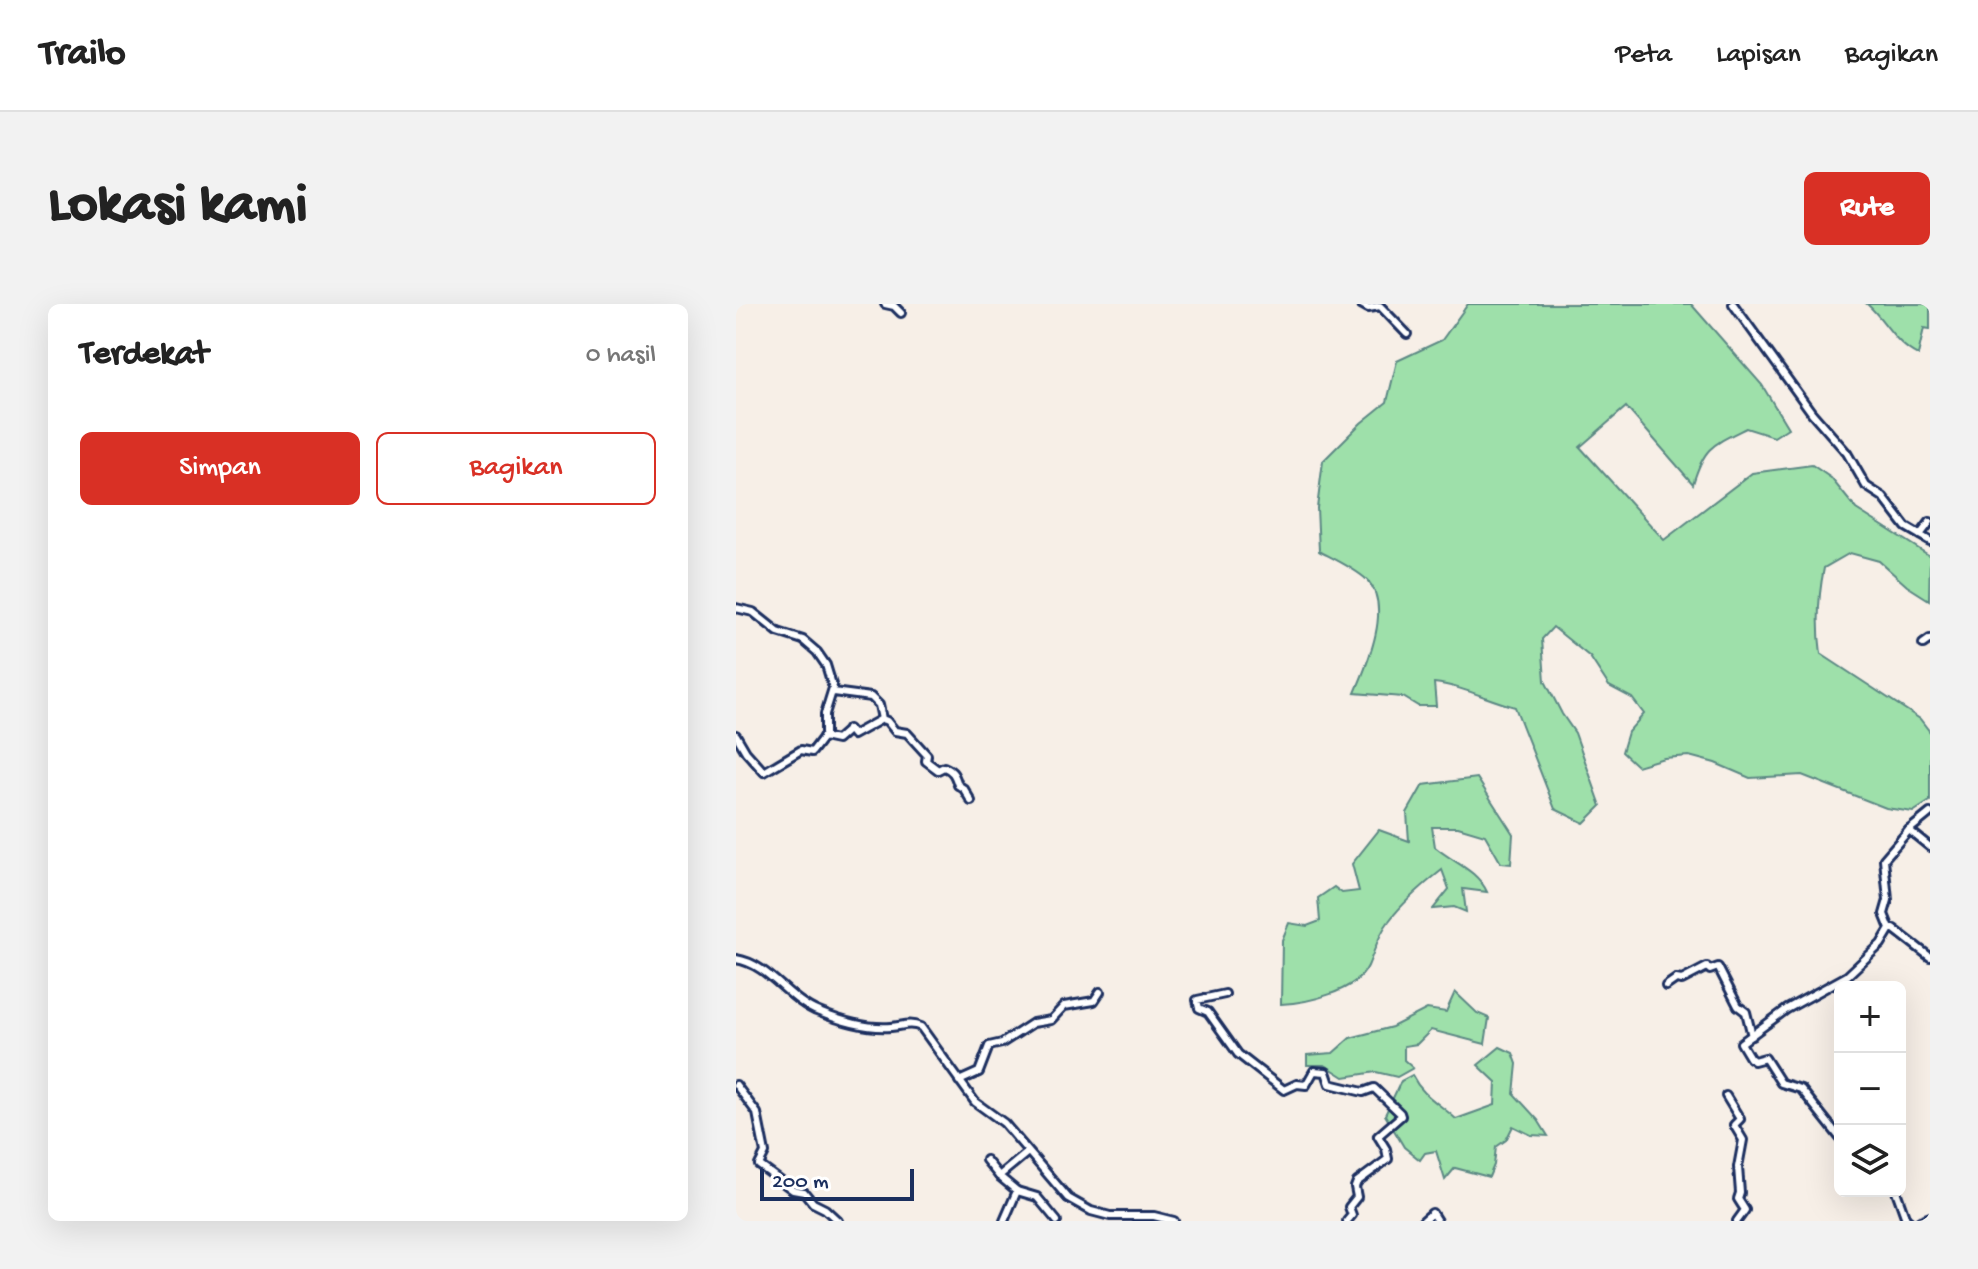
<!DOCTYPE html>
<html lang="id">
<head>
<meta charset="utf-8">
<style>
  body { margin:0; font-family:"Gochi Hand",sans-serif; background:#f2f2f2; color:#222 }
  .controls { position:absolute; right:24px; bottom:24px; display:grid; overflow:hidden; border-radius:12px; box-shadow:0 8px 32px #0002 }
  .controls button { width:72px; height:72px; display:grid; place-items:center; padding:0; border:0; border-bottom:2px solid #e0e0e0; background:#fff; color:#222; font:40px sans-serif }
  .scale { position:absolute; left:24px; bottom:20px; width:154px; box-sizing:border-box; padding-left:8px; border:4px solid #1b2f5e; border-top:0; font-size:22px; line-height:28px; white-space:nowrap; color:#1b2f5e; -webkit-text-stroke:6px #fff; paint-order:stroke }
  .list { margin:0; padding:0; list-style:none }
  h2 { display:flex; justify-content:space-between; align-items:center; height:104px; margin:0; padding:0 32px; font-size:34px }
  h2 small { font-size:26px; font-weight:400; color:#767676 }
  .actions { display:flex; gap:16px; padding:24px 32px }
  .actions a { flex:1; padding:18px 0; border:2px solid #d93025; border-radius:12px; text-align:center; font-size:28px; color:#d93025 }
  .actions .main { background:#d93025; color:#fff }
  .icon { flex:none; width:44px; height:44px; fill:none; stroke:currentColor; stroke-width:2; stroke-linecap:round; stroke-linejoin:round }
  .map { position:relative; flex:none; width:1194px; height:917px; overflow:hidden; border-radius:12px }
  header { display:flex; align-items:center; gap:48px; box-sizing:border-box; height:112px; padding:0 40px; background:#fff; border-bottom:2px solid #e0e0e0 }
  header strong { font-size:38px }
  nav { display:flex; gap:44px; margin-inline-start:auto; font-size:28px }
  .intro { display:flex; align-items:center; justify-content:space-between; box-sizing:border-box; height:192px; padding:0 48px }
  h1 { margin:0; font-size:56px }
  .button { padding:20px 36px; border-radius:12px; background:#d93025; color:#fff; font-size:28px; font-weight:700 }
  main { display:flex; gap:48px; padding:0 48px }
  aside { flex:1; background:#fff; border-radius:12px; box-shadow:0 8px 32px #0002 }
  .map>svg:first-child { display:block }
  .green { fill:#9ee0aa; stroke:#5c8884; stroke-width:2 }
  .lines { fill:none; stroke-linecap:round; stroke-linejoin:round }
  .street-casing { stroke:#1b2f5e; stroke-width:12 }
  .street { stroke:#fff; stroke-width:6 }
</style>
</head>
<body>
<header>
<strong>Trailo</strong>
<nav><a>Peta</a><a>Lapisan</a><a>Bagikan</a></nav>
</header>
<div class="intro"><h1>Lokasi kami</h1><a class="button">Rute</a></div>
<main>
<aside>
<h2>Terdekat<small>0 hasil</small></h2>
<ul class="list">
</ul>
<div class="actions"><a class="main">Simpan</a><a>Bagikan</a></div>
</aside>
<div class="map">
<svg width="1194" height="917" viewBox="0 0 1194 917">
  <rect width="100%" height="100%" fill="#f7efe7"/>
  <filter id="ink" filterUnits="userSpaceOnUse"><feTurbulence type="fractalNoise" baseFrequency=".0125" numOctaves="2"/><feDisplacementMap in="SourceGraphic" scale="16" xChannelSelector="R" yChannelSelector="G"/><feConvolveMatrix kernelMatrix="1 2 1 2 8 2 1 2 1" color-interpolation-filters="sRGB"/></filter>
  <g filter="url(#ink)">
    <g class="green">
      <path d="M732 0H955L1026 81 1052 124 1038 133 1010 124C976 141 968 143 957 180L890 103 844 143 928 236 1016 169 1076 161 1095 174 1120 205 1194 252 1193 296 1171 282 1143 257 1114 249 1088 264C1082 293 1081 321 1085 350L1184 415 1194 428V497L1177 508 1150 504 1066 471 1014 474 979 459 953 452 928 454 901 462 886 448 892 428 908 410 896 394 873 382 854 353 817 323 806 335 809 377 826 410 839 429 865 502 848 519 819 505 779 403C752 396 726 382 698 379L700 402H682L667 393 619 389C631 361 657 302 631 276 618 264 598 255 583 247L581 204 587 157 625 119 651 98 661 57 706 36Z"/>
      <path d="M1131 0H1194V25L1188 24 1182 51C1159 40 1150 17 1131 0Z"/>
      <path d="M741 474 777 530 775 560 765 559 749 531 722 523H696L699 543C718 559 741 566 751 588L727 585 730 608 718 603 697 605 713 585 706 566C687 581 668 597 653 617 642 631 639 646 632 662 620 688 570 699 545 700L546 636 553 619 571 622 584 617 582 594 598 583 606 589 623 587 616 560 643 526 673 537 671 509 687 481Z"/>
      <path d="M719 688 741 709 753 714 749 740 695 726 681 740 668 742V756L677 764 661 773 640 768 608 773 589 761H571V751L597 749 614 734 656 723 691 705 710 708Z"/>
      <path d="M764 743 777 749 781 760 778 790 802 816 812 832 795 831 777 822 770 836 760 843 758 861 753 873 719 864 709 876 700 847 689 849 684 856 668 843 649 811 665 777 676 771C687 793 702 798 720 815L759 801 760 778 742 761Z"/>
    </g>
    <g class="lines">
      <defs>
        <g id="street">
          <path d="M149 0 158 2 165 9"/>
          <path d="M625 0 632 4 644 2 671 30"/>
          <path d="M997 0 1076 109 1111 149 1130 182 1147 193 1170 223 1194 237"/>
          <path d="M1184 231 1194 218"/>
          <path d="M0 304 17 308 42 328 67 336 81 348 90 361 97 384 89 410V431L76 448 65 446 28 468 10 448 0 431"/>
          <path d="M1187 340 1194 335"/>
          <path d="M97 388 135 393 143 401 146 415 151 417 159 427 171 429 191 451 190 457 202 466 208 463C218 467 219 472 222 481L228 485 235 497"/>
          <path d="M112 425 117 431 146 415"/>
          <path d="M87 433 101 436 110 428"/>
          <path d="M1173 526 1194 543"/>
          <path d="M1154 625H1158L1194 653"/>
          <path d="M0 655C33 660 52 696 83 708 105 717 131 725 155 723 167 722 173 718 185 723L239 798 268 819 332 894 355 907 374 912H418L438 917"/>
          <path d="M930 682 940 675 946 676 971 663 974 666 982 663 1002 702 1010 708 1016 732"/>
          <path d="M489 690 461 696 463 704 472 708 502 750 548 786 561 780 570 781 578 767 590 768 594 780 627 788 638 784 664 809 665 812 642 832 650 845 652 855 621 878 619 883 621 893 613 903 616 911 611 917"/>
          <path d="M223 777 243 768 253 742 266 739 297 719 315 716 328 702 358 697 364 688"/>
          <path d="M0 781 21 809 29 849 23 861 57 886 68 888 77 899 89 905 102 917"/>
          <path d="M990 792 1004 815 998 821 1007 836 1002 863 1004 889 1002 895 1009 906 1001 917"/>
          <path d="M1104 834 1065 785 1045 779 1029 754 1018 757 1014 754 1005 739 1051 705 1111 672 1145 640 1154 625 1148 610 1152 596 1148 555 1173 526 1194 509"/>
          <path d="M250 856 263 872"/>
          <path d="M281 887 301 893 321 917"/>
          <path d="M1160 887 1170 915 1173 917"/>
          <path d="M268 917 281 887 263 872 292 848"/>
          <path d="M687 917 696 909 701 917"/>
          <path d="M1184 917 1194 913"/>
        </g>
      </defs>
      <use href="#street" class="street-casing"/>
      <use href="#street" class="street"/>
    </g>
  </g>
</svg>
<div class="controls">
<button>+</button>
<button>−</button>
<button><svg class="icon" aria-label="layers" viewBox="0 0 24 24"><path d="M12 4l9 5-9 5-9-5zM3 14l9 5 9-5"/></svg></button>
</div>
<div class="scale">200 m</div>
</div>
</main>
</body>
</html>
